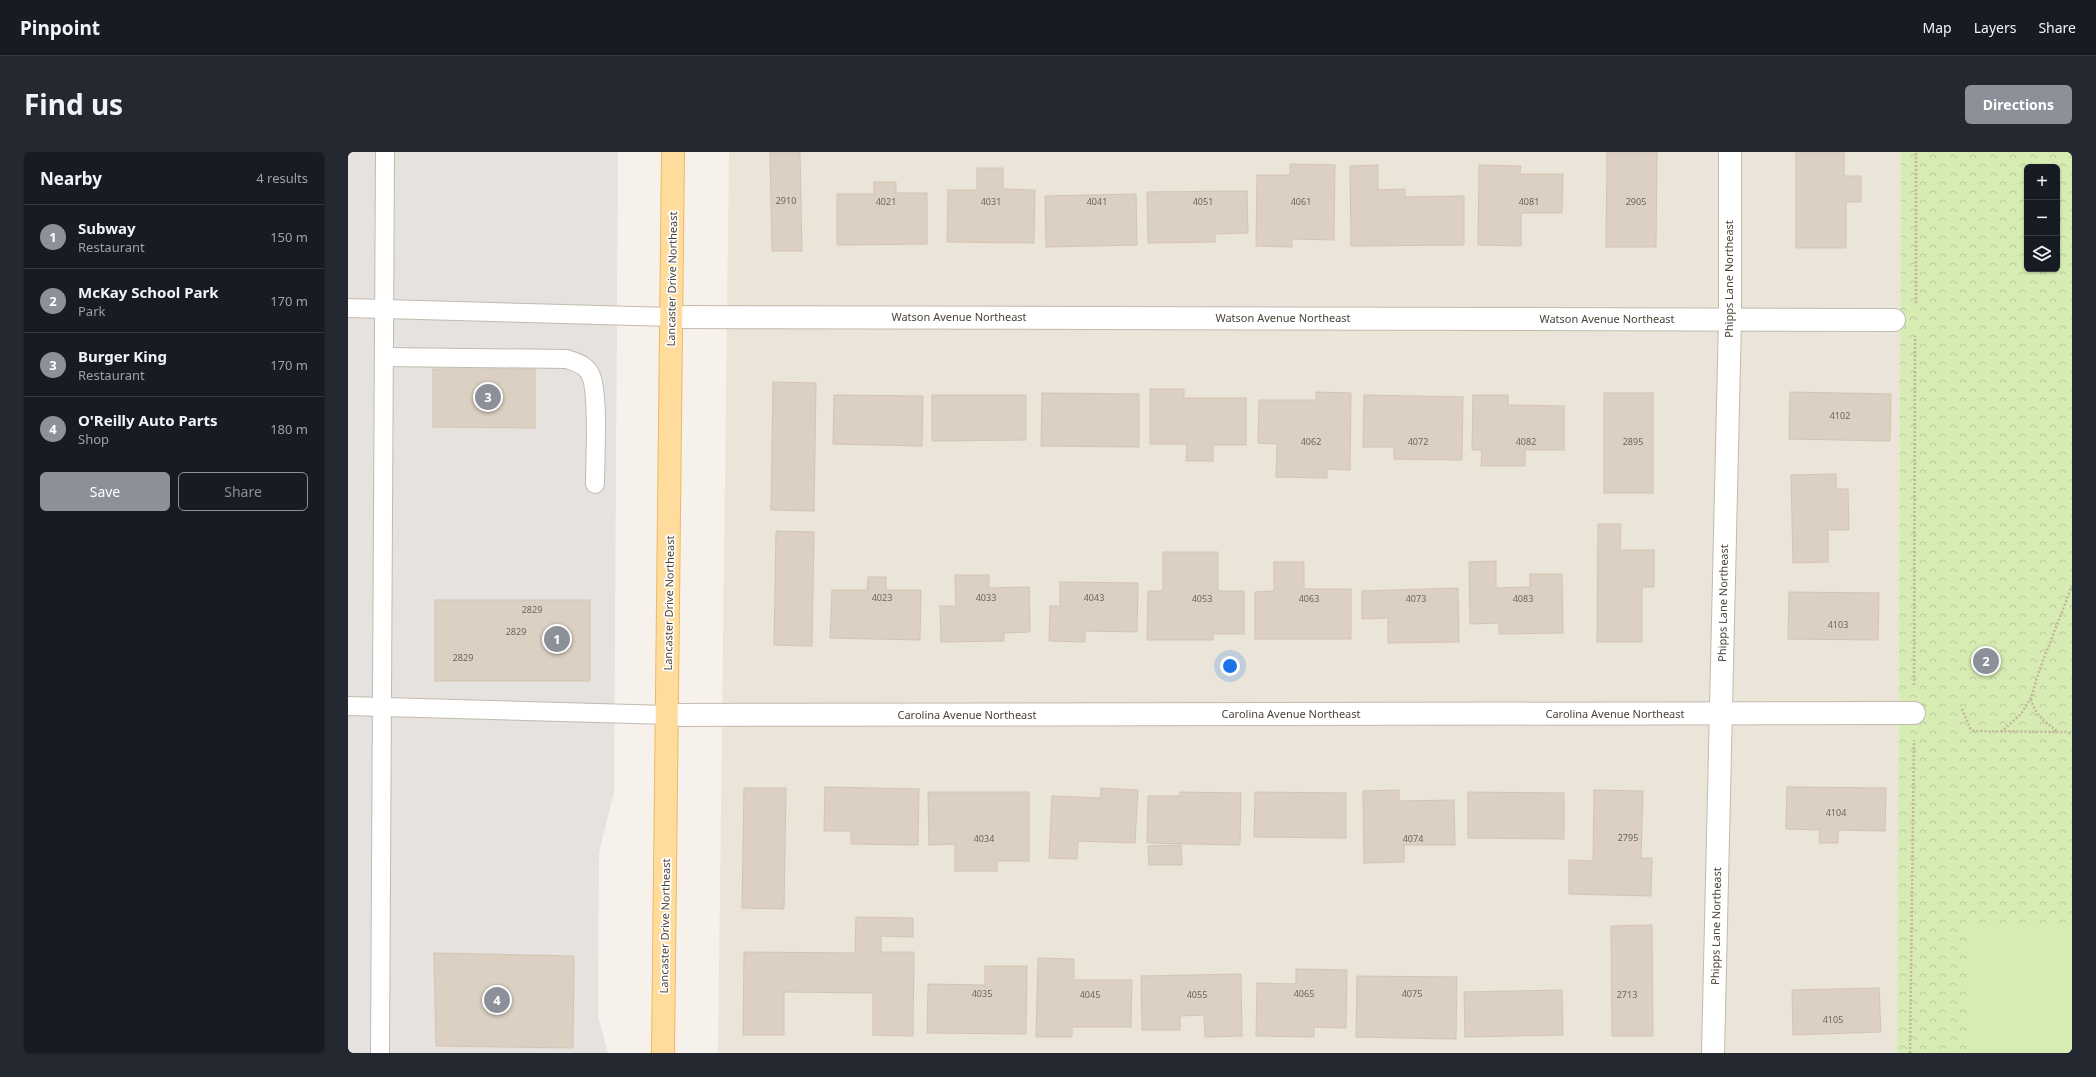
<!DOCTYPE html>
<html lang="en">
<head>
<meta charset="utf-8">
<style>
  body { margin:0; font-family:"Noto Sans",sans-serif; background:#242831; color:#f1f3f6 }
  .controls { position:absolute; right:12px; top:12px; display:grid; overflow:hidden; border-radius:6px; box-shadow:0 1px 3px #0004 }
  .controls button { width:36px; height:36px; display:grid; place-items:center; padding:0; border:0; border-bottom:1px solid #363941; background:#171b24; color:#f1f3f6; font:20px sans-serif }
  .you { position:absolute; left:882px; top:514px; width:14px; height:14px; margin:-10px; border:3px solid #fff; border-radius:50%; background:#1a73e8; box-shadow:0 0 0 6px #1a73e833 }
  .badge { display:grid; place-items:center; width:26px; height:26px; border-radius:50%; background:#8c9099; color:#fff; font-size:13px; font-weight:700 }
  .pin { position:absolute; translate:-50% -50%; border:2px solid #fff; box-shadow:0 1px 4px #0006 }
  .list { margin:0; padding:0; list-style:none }
  h2 { display:flex; justify-content:space-between; align-items:center; height:52px; margin:0; padding:0 16px; font-size:17px }
  h2 small { font-size:13px; font-weight:400; color:#9ea1a6 }
  .list li { display:grid; grid-template-columns:26px 1fr auto; gap:12px; align-items:center; box-sizing:border-box; height:64px; padding:0 16px; border-top:1px solid #363941 }
  .list b { display:block; font-size:15px; white-space:nowrap }
  .list p { margin:0; font-size:13px; white-space:nowrap; color:#9ea1a6 }
  .list em { font-size:13px; font-style:normal; color:#9ea1a6 }
  .actions { display:flex; gap:8px; padding:12px 16px }
  .actions a { flex:1; padding:9px 0; border:1px solid #8c9099; border-radius:6px; text-align:center; font-size:14px; color:#8c9099 }
  .actions .main { background:#8c9099; color:#fff }
  .icon { flex:none; width:22px; height:22px; fill:none; stroke:currentColor; stroke-width:2; stroke-linecap:round; stroke-linejoin:round }
  .map { position:relative; flex:none; width:1724px; height:901px; overflow:hidden; border-radius:6px }
  header { display:flex; align-items:center; gap:24px; box-sizing:border-box; height:56px; padding:0 20px; background:#171b24; border-bottom:1px solid #363941 }
  header strong { font-size:19px }
  nav { display:flex; gap:22px; margin-inline-start:auto; font-size:14px }
  .intro { display:flex; align-items:center; justify-content:space-between; box-sizing:border-box; height:96px; padding:0 24px }
  h1 { margin:0; font-size:28px }
  .button { padding:10px 18px; border-radius:6px; background:#8c9099; color:#fff; font-size:14px; font-weight:700 }
  main { display:flex; gap:24px; padding:0 24px }
  aside { flex:1; background:#171b24; border-radius:6px; box-shadow:0 1px 3px #0004 }
  .map>svg:first-child { display:block }
  .residential { fill:#eae4d9 }
  .park { fill:url(#park-crowns); fill-rule:evenodd }
  .pitch { fill:#d6ecb2 }
  .parking { fill:#e5e2df }
  .building { fill:#dcd0c3; stroke:#d4c5b2 }
  .lines { fill:none; stroke-linecap:round; stroke-linejoin:round }
  .service-casing { stroke:#c3baad; stroke-width:20 }
  .minor-casing { stroke:#c3baad; stroke-width:24 }
  .primary-casing { stroke:#ebba65; stroke-width:24 }
  .path { stroke:#c5b59d; stroke-width:2.5; stroke-dasharray:2 2; stroke-linecap:butt }
  .service { stroke:#fff; stroke-width:18 }
  .minor { stroke:#fff; stroke-width:22 }
  .primary { stroke:#ffdc9b; stroke-width:22 }
  .labels { text-anchor:middle; stroke-width:3.5; stroke-linejoin:round; paint-order:stroke }
  .number-label { font-size:9px; fill:#6f665b }
  .street-label { font-size:11px; fill:#4b4338; stroke:#fff }
</style>
</head>
<body>
<header>
<strong>Pinpoint</strong>
<nav><a>Map</a><a>Layers</a><a>Share</a></nav>
</header>
<div class="intro"><h1>Find us</h1><a class="button">Directions</a></div>
<main>
<aside>
<h2>Nearby<small>4 results</small></h2>
<ul class="list">
<li><span class="badge">1</span><div><b>Subway</b><p>Restaurant</p></div><em>150 m</em></li>
<li><span class="badge">2</span><div><b>McKay School Park</b><p>Park</p></div><em>170 m</em></li>
<li><span class="badge">3</span><div><b>Burger King</b><p>Restaurant</p></div><em>170 m</em></li>
<li><span class="badge">4</span><div><b>O'Reilly Auto Parts</b><p>Shop</p></div><em>180 m</em></li>
</ul>
<div class="actions"><a class="main">Save</a><a>Share</a></div>
</aside>
<div class="map">
<svg width="1724" height="901" viewBox="0 0 1724 901">
  <defs>
    <pattern id="park-crowns" width="20" height="18" patternUnits="userSpaceOnUse"><rect width="20" height="18" fill="#d6ecb2"/><path d="M2 6a3 3 0 1 1 6 0M12 15a3 3 0 1 1 6 0" fill="none" stroke="#b9cc9a"/></pattern>
  </defs>
  <rect width="100%" height="100%" fill="#f6f2eb"/>
  <path class="residential" d="M381 0H1553L1549 901H370Z"/>
  <path class="park" d="M1553 0H1724V901H1549ZM1679 15H1709V117H1679Z"/>
  <rect class="pitch" x="1620" y="771" width="104" height="130"/>
  <path class="parking" d="M0 0H270L266 640 251 700 250 864 260 901H0Z"/>
  <g class="building">
    <path d="M422 0H452L454 99H424Z"/>
    <path d="M1259 0H1309L1308 95H1258Z"/>
    <path d="M1448 0H1496V24H1513V50H1498V96H1448Z"/>
    <path d="M942 12 987 13 986 88 944 87V95L908 94 909 23H942Z"/>
    <path d="M1030 13V38L1057 37V45L1116 44V93L1003 94 1002 14Z"/>
    <path d="M1131 13 1173 14 1172 22H1215L1214 61H1173V94L1130 93Z"/>
    <path d="M629 16H655V37L687 38 686 91 599 90 600 38H629Z"/>
    <path d="M526 30H548V41H579V92L489 93V42H526Z"/>
    <path d="M899 39 900 81 867 82V90L800 91 799 40Z"/>
    <path d="M788 42 789 93 698 95 697 44Z"/>
    <path d="M85 217H187V276L85 275Z"/>
    <path d="M425 230 468 231 466 359 423 358Z"/>
    <path d="M802 237H836V246H898V293H865V309H838L839 292H802Z"/>
    <path d="M968 240 1003 241 1002 318 979 317V326L928 325 929 292 910 291 911 248H968Z"/>
    <path d="M1442 240 1543 242 1542 289 1441 287Z"/>
    <path d="M694 241 791 242V295L693 294Z"/>
    <rect x="1256" y="241" width="49" height="100"/>
    <path d="M486 243 575 244 574 294 485 292Z"/>
    <path d="M584 243H678V288L584 289Z"/>
    <path d="M1016 243 1115 245 1114 308 1046 307V295H1015Z"/>
    <path d="M1125 243H1160V253L1216 254V298H1177V314H1133L1134 298H1124Z"/>
    <path d="M1488 322V337H1500L1501 378H1480V410L1445 411 1443 323Z"/>
    <path d="M1250 372H1273L1272 398H1306V435H1294V490H1249Z"/>
    <path d="M428 379 466 380 464 494 426 493Z"/>
    <path d="M815 400H870V439H896V482H865V488H799L800 439H815Z"/>
    <path d="M1148 409V436L1182 435V422H1214L1215 481 1151 482V471L1122 472 1121 410Z"/>
    <path d="M926 410H956V437H1003V487H907V440L926 439Z"/>
    <path d="M607 423H641V436L681 435 682 480 656 481V489L593 490 592 454H608Z"/>
    <path d="M520 425H538V438H573L572 488 482 486 484 438H519Z"/>
    <path d="M712 430 790 431 789 480 737 479V490L701 489 702 454H712Z"/>
    <path d="M1110 436 1111 490 1040 491V466L1014 467V439Z"/>
    <path d="M1441 440 1531 441 1530 488 1440 487Z"/>
    <rect x="87" y="448" width="155" height="81"/>
    <path d="M477 635 571 637 570 693 503 692V679H476Z"/>
    <path d="M1439 635 1538 636 1537 679 1490 678V691H1471L1472 678 1438 677Z"/>
    <path d="M396 636H438L436 757 394 756Z"/>
    <path d="M753 636 790 638 787 691 730 689 729 707 701 706 704 644 752 646Z"/>
    <path d="M1051 638V649L1106 648 1107 693H1056V710L1016 711 1015 639Z"/>
    <path d="M1246 638 1295 639 1293 706H1304L1303 744 1221 742V708L1245 709Z"/>
    <path d="M580 640H681V709H649V719H607V692L581 693Z"/>
    <path d="M832 640 893 641 892 693 799 691 800 644H832Z"/>
    <path d="M907 640 998 641V686L906 685Z"/>
    <path d="M1120 640 1216 641V687L1120 686Z"/>
    <path d="M833 693 834 713H801L800 694Z"/>
    <path d="M508 765 565 766V785L533 784V800H566L565 884 525 883V841L436 840V883H395L396 800 507 801Z"/>
    <path d="M1304 773 1305 884H1264L1263 774Z"/>
    <path d="M86 801 226 804 225 896 88 894Z"/>
    <path d="M690 806 726 807V828H784L783 875H724V885H688Z"/>
    <path d="M637 814H679L678 882 579 881 580 832 637 833Z"/>
    <path d="M948 817 999 818 998 876 966 875V885L908 884 909 831 948 832Z"/>
    <path d="M893 822 894 884 857 885 856 863 832 864V878H794L793 824Z"/>
    <path d="M1009 824 1109 825 1108 887 1008 885Z"/>
    <path d="M1531 836 1533 880 1445 883 1444 838Z"/>
    <path d="M1214 838 1215 883 1117 885 1116 840Z"/>
  </g>
  <g class="lines">
    <defs>
      <g id="service">
        <path d="M0 156 323 165"/>
        <path d="M36 205 219 207C229 211 239 213 243 224 251 242 247 309 247 332"/>
        <path d="M0 554 320 563"/>
        <path d="M32 901 37 0"/>
      </g>
      <g id="minor">
        <path d="M323 165 1546 168"/>
        <path d="M320 563 1566 561"/>
        <path d="M1365 901 1382 167V0"/>
      </g>
      <path id="primary" d="M315 901 325 0"/>
    </defs>
    <use href="#service" class="service-casing"/>
    <use href="#minor" class="minor-casing"/>
    <use href="#primary" class="primary-casing"/>
    <g class="path">
      <path d="M1568 151V0"/>
      <path d="M1566 533 1567 184"/>
      <path d="M1683 547C1688 565 1696 568 1710 580"/>
      <path d="M1614 557 1622 576 1626 579 1718 580 1724 582"/>
      <path d="M1653 580 1673 562 1683 546 1691 519 1724 434"/>
      <path d="M1562 901 1566 588"/>
    </g>
    <use href="#service" class="service"/>
    <use href="#minor" class="minor"/>
    <use href="#primary" class="primary"/>
  </g>
  <g class="labels">
    <g class="number-label">
      <text x="438" y="52">2910</text>
      <text x="538" y="53">4021</text>
      <text x="643" y="53">4031</text>
      <text x="749" y="53">4041</text>
      <text x="855" y="53">4051</text>
      <text x="953" y="53">4061</text>
      <text x="1181" y="53">4081</text>
      <text x="1288" y="53">2905</text>
      <text x="1492" y="267">4102</text>
      <text x="963" y="293">4062</text>
      <text x="1070" y="293">4072</text>
      <text x="1178" y="293">4082</text>
      <text x="1285" y="293">2895</text>
      <text x="534" y="449">4023</text>
      <text x="638" y="449">4033</text>
      <text x="746" y="449">4043</text>
      <text x="854" y="450">4053</text>
      <text x="961" y="450">4063</text>
      <text x="1068" y="450">4073</text>
      <text x="1175" y="450">4083</text>
      <text x="184" y="461">2829</text>
      <text x="1490" y="476">4103</text>
      <text x="168" y="483">2829</text>
      <text x="115" y="509">2829</text>
      <text x="1488" y="664">4104</text>
      <text x="1280" y="689">2795</text>
      <text x="636" y="690">4034</text>
      <text x="1065" y="690">4074</text>
      <text x="634" y="845">4035</text>
      <text x="956" y="845">4065</text>
      <text x="1064" y="845">4075</text>
      <text x="742" y="846">4045</text>
      <text x="849" y="846">4055</text>
      <text x="1279" y="846">2713</text>
      <text x="1485" y="871">4105</text>
    </g>
    <g class="street-label">
      <text transform="translate(324 127) rotate(-89)" y="4">Lancaster Drive Northeast</text>
      <text transform="translate(1381 127) rotate(-90)" y="4">Phipps Lane Northeast</text>
      <text x="611" y="169">Watson Avenue Northeast</text>
      <text x="935" y="170">Watson Avenue Northeast</text>
      <text x="1259" y="171">Watson Avenue Northeast</text>
      <text transform="translate(321 451) rotate(-89)" y="4">Lancaster Drive Northeast</text>
      <text transform="translate(1375 451) rotate(-89)" y="4">Phipps Lane Northeast</text>
      <text x="943" y="566">Carolina Avenue Northeast</text>
      <text x="1267" y="566">Carolina Avenue Northeast</text>
      <text x="619" y="567">Carolina Avenue Northeast</text>
      <text transform="translate(317 774) rotate(-89)" y="4">Lancaster Drive Northeast</text>
      <text transform="translate(1368 774) rotate(-89)" y="4">Phipps Lane Northeast</text>
    </g>
  </g>
</svg>
<div class="controls">
<button>+</button>
<button>−</button>
<button><svg class="icon" aria-label="layers" viewBox="0 0 24 24"><path d="M12 4l9 5-9 5-9-5zM3 14l9 5 9-5"/></svg></button>
</div>
<div class="you"></div>
<div class="pin badge" style="left:209px;top:487px">1</div>
<div class="pin badge" style="left:1638px;top:509px">2</div>
<div class="pin badge" style="left:140px;top:245px">3</div>
<div class="pin badge" style="left:149px;top:848px">4</div>
</div>
</main>
</body>
</html>
